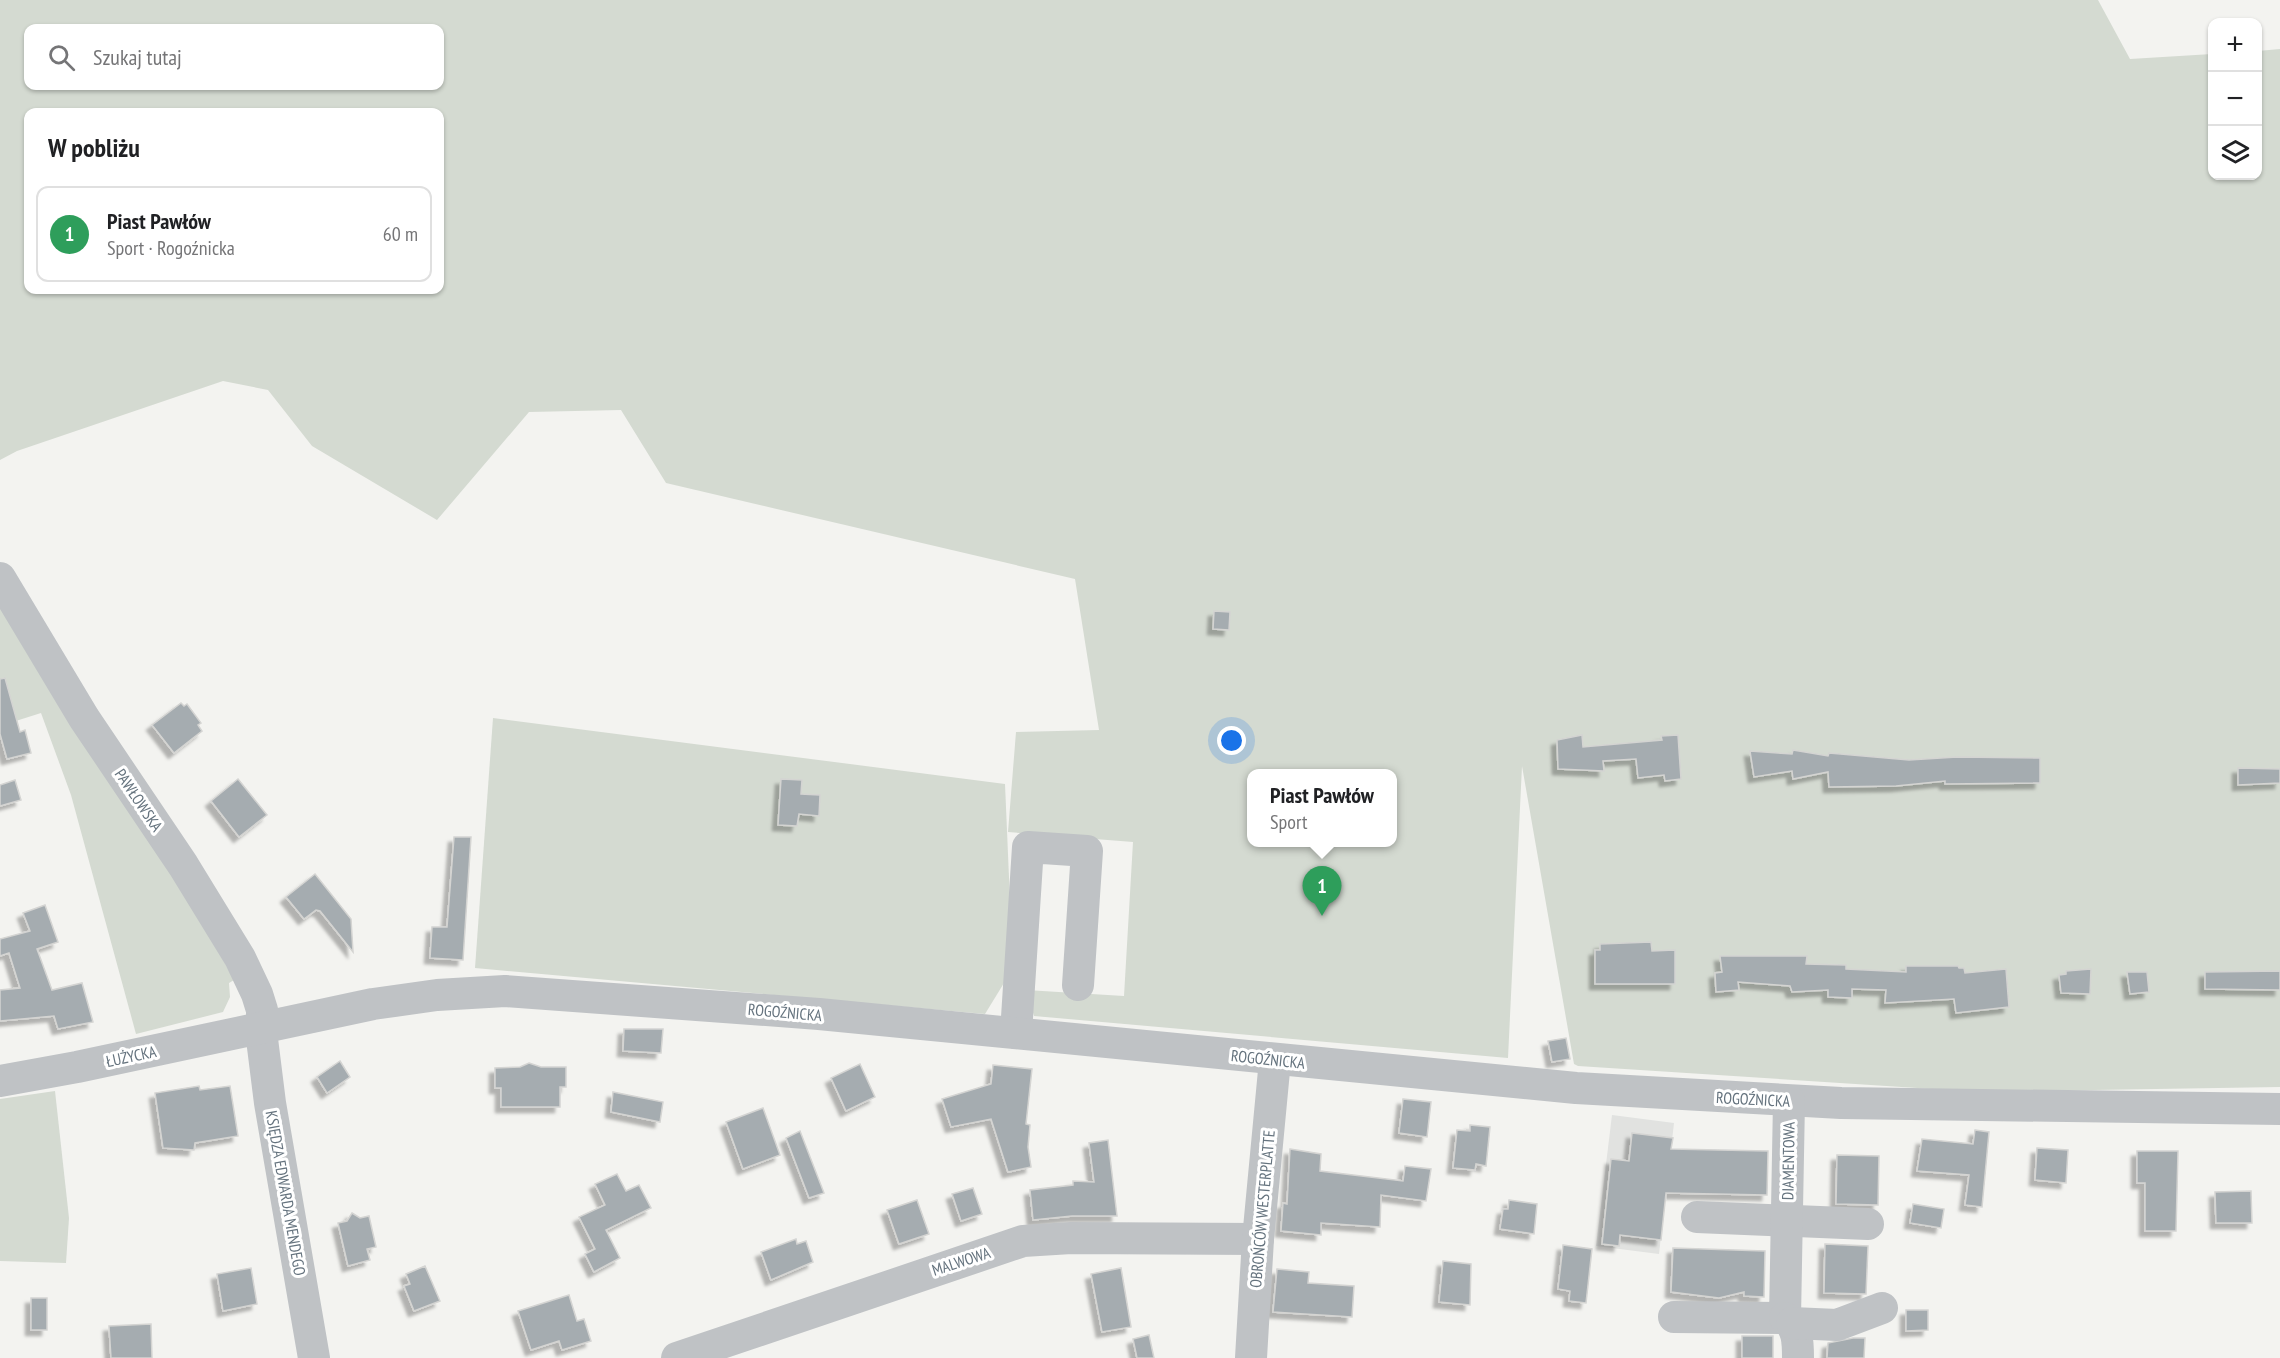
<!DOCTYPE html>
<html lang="pl">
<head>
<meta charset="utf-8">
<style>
  body { margin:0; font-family:"PT Sans Narrow",sans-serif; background:#f6f6f6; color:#202124 }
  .controls { position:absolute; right:18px; top:18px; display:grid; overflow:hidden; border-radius:12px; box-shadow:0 2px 4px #0004 }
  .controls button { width:54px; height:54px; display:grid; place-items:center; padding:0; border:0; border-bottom:2px solid #e0e0e0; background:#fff; color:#202124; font:30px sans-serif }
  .you { position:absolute; left:1232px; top:741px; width:21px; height:21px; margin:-15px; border:4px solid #fff; border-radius:50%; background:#1a73e8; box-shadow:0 0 0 9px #1a73e833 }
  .badge { display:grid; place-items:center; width:39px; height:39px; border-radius:50%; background:#2563eb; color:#fff; font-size:20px; font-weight:700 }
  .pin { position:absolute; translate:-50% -50px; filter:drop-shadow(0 2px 3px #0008) }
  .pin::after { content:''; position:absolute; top:32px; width:21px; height:18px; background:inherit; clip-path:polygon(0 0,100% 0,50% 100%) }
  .popup { position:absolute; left:1247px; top:769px; width:150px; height:78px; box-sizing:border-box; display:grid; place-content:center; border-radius:12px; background:#fff; filter:drop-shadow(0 2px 4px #0005); font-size:20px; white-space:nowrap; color:#757577 }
  .popup b { font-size:22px; color:#202124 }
  .popup::after { content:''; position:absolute; left:50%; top:100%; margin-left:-12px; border:12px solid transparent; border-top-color:#fff }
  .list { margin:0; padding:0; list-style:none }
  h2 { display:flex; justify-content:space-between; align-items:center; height:78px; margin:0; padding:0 24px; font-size:26px }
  h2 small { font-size:20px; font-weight:400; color:#757577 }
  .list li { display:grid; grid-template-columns:39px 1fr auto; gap:18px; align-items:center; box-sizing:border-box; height:96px; margin:0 12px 12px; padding:0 12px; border:2px solid #e0e0e0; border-radius:12px }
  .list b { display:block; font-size:22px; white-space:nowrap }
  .list p { margin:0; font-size:20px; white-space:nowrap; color:#757577 }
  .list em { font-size:20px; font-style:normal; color:#757577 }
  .icon { flex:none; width:33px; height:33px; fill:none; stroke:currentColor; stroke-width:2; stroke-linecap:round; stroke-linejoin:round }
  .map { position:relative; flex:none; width:2280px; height:1358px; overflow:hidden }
  .search { position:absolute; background:#fff; box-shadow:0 2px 4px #0004; left:24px; top:24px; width:420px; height:66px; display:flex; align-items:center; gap:15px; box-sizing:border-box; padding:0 21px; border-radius:12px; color:#757577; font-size:22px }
  .panel { position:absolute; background:#fff; box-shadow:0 2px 4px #0004; left:24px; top:108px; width:420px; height:186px; border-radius:12px }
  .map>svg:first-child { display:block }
  .built { fill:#e1e2e0 }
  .green { fill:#d4dad1; fill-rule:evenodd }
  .building { fill:#a5acb0; stroke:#d4d4d2; stroke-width:1.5; filter:url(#shadow) }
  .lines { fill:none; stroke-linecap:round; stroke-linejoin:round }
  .minor { stroke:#bfc2c5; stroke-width:32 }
  .labels { text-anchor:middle; stroke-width:6; stroke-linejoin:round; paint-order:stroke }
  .street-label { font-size:16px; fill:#65737e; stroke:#fff }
</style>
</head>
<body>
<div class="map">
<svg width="2280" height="1358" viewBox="0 0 2280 1358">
  <defs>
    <filter id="shadow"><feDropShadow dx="-5.5" dy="5.5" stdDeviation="1.5" flood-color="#0004"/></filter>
  </defs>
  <rect width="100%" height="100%" fill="#f3f3f0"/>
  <path class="built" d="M1612 1115 1674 1123 1659 1254 1596 1246Z"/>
  <g class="green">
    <path d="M0 0H2098L2130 59 2212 54V176H2258V51L2280 49V1087L1979 1092 1578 1066 1574 1064 1522 766 1508 1058 1034 1016 1026 990 1124 996 1133 842 1008 832 1016 732 1099 730 1075 579 666 483 621 410 529 412 437 520 312 446 268 390 223 381 17 451 0 460ZM28 28H440V86H28ZM28 112H440V290H28ZM1252 774H1392V842H1252Z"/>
    <path d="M0 601 197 910 234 980 229 983 230 997 223 1012 136 1034 71 795 41 713 0 726Z"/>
    <path d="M493 718 1005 784 1010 901 1004 983 985 1014 475 968Z"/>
    <path d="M55 1091 69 1218 66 1263 0 1261V1099Z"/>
  </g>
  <g class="building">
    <path d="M1214 611 1230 612 1229 630 1213 629Z"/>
    <path d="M5 678 20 732 25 730 31 753 7 759 0 734V679Z"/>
    <path d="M181 703 184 706 187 704 201 723 198 725 202 731 174 753 152 725Z"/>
    <path d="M1582 735 1583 747 1662 740 1661 736 1678 735 1681 779 1665 781 1664 775 1638 778 1636 759 1603 761 1604 771 1558 769 1557 740Z"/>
    <path d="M1793 750 1828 756 1829 753 1909 760 1957 757 2040 758V783L1945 784V781L1896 786 1829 787 1828 772 1793 779 1792 771 1754 777 1750 751 1792 754Z"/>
    <path d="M2238 768 2280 769V783L2238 785Z"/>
    <path d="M238 779 267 815 239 837 211 801Z"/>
    <path d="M781 779 802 780 801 794 820 795 819 816 799 814 797 826 778 825Z"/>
    <path d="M15 780 21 800 0 806V785Z"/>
    <path d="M454 837H471L463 960 430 958 432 927H447Z"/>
    <path d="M315 874 351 919 353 952 320 911 316 910 304 919 286 897Z"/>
    <path d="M45 905 58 942 37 949 52 990 82 983 93 1022 58 1029 54 1016 0 1021V990L20 988 9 953 0 956V939L30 931 23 913Z"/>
    <path d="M1651 942 1652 951 1675 950V984H1595V950H1600V944Z"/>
    <path d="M1720 956H1807L1806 964 1846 965V969L1906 972V966H1958L1959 968H1964L1965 973 2006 969 2009 1007 1956 1013 1954 999 1885 1003 1886 990 1852 989V998L1828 997V990L1792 992 1790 986 1738 982 1739 990 1716 992 1715 973 1722 972Z"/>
    <path d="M2091 969 2090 994 2061 993 2059 975 2066 974V971Z"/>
    <path d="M2280 971V990L2205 989V972Z"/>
    <path d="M2127 972H2147L2149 992 2130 994Z"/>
    <path d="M624 1029H663L661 1053 623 1051Z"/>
    <path d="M1566 1038 1570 1059 1552 1062 1548 1041Z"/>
    <path d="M340 1061 350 1077 327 1093 317 1077Z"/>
    <path d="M529 1063 541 1067H566V1087H560V1107H501V1088H495V1068L520 1067Z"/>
    <path d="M860 1064 875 1097 846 1111 831 1078Z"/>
    <path d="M993 1065 1032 1069 1026 1124 1030 1125 1028 1147 1031 1167 1008 1172 991 1119 951 1127 942 1099 991 1084Z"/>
    <path d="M199 1086 200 1090 230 1086 238 1136 195 1143 194 1150 163 1148 155 1093Z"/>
    <path d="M613 1092 663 1102 660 1122 611 1112Z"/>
    <path d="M1403 1099 1431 1102 1427 1137 1399 1133Z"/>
    <path d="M763 1108 780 1155 743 1169 726 1122Z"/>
    <path d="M1470 1125 1490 1127 1486 1166 1476 1164 1475 1170 1453 1168 1457 1130 1470 1131Z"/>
    <path d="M1975 1130 1989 1132 1982 1207 1965 1205 1969 1175 1917 1171 1922 1139 1973 1144Z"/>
    <path d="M800 1131 824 1193 809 1198 786 1138Z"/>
    <path d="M1632 1133 1673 1138 1671 1149 1768 1151 1767 1195 1666 1193 1661 1240 1620 1235 1619 1246 1602 1244 1611 1159 1629 1161Z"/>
    <path d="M1108 1140 1117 1216H1072L1033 1220 1030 1190 1073 1185V1181L1094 1182 1089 1143Z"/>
    <path d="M2037 1148 2068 1150 2066 1183 2035 1180Z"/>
    <path d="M1290 1149 1321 1154 1320 1171 1403 1181 1405 1166 1431 1169 1426 1201 1381 1195 1380 1227 1321 1223V1235L1281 1231 1283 1203 1287 1204Z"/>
    <path d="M2137 1151H2178L2176 1231H2145V1183H2137Z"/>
    <path d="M1837 1155 1879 1156 1878 1205 1836 1204Z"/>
    <path d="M617 1174 626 1191 639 1185 651 1208 606 1230 620 1258 594 1272 585 1254 595 1249 579 1217 605 1205 595 1184Z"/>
    <path d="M973 1188 982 1214 961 1221 952 1194Z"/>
    <path d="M2251 1191 2252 1223H2216L2215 1192Z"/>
    <path d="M917 1200 929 1234 899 1244 887 1210Z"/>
    <path d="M1509 1200 1537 1204 1534 1234 1500 1229 1503 1209H1508Z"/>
    <path d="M1913 1204 1944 1209 1941 1228 1910 1223Z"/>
    <path d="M352 1213 360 1218 369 1216 376 1247 367 1249 370 1260 348 1266 338 1223 347 1221Z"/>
    <path d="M796 1239 797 1244 806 1241 813 1262 771 1280 761 1252Z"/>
    <path d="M1825 1244 1868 1246 1866 1294 1824 1293Z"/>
    <path d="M1563 1245 1592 1249 1586 1303 1569 1301 1570 1291 1558 1289Z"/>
    <path d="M1673 1248 1765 1251 1764 1297 1744 1296V1292L1719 1298 1671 1292Z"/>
    <path d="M1443 1261 1471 1264 1470 1305 1439 1302Z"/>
    <path d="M425 1266 440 1301 414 1311 404 1286 410 1284 406 1274Z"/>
    <path d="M251 1268 257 1304 223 1311 217 1274Z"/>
    <path d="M1121 1268 1131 1327 1102 1332 1091 1274Z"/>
    <path d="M1277 1269 1309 1272 1308 1283 1354 1286 1352 1317 1273 1312Z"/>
    <path d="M569 1295 577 1321 584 1319 591 1341 562 1350 559 1341 531 1350 518 1311Z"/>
    <rect x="31" y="1298" width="16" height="32"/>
    <path d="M1906 1310H1928V1330L1906 1331Z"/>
    <path d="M151 1324 152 1358H111L109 1326Z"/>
    <path d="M1149 1335 1154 1358H1137L1133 1339Z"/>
    <rect x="1742" y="1336" width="31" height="22"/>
    <path d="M1853 1338H1865L1864 1358H1827L1828 1343Z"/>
  </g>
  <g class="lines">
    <g class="minor">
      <path d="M0 578 84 718 183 865 240 958 257 994 262 1010V1039L270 1103 314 1358"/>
      <path d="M1016 1033 1028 847 1087 851 1078 985"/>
      <path d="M0 1081 77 1067 373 1004 437 995 505 991 819 1014 1576 1088 1841 1103 2280 1109"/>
      <path d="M1697 1217 1868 1224"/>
      <path d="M1674 1317 1785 1318 1789 1101"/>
      <path d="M1785 1318C1798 1327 1798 1343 1798 1358"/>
      <path d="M1792 1323 1837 1325 1882 1308"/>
      <path d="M677 1358 1023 1241 1071 1238 1258 1239"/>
      <path d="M1251 1358 1258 1239 1275 1060"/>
    </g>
  </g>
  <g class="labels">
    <g class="street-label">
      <text transform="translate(139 800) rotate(56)" y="6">PAWŁOWSKA</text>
      <text transform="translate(785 1012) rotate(5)" y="6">ROGOŹNICKA</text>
      <text transform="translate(131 1056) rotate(-12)" y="6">ŁUŻYCKA</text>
      <text transform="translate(1268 1059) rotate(6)" y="6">ROGOŹNICKA</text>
      <text transform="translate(1753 1099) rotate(3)" y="6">ROGOŹNICKA</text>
      <text transform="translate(1788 1161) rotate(-89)" y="6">DIAMENTOWA</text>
      <text transform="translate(286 1193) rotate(80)" y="6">KSIĘDZA EDWARDA MENDEGO</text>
      <text transform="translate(1262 1209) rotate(-85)" y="6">OBROŃCÓW WESTERPLATTE</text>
      <text transform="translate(961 1261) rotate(-18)" y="6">MALWOWA</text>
    </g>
  </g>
</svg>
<div class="controls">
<button>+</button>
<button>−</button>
<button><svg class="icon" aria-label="layers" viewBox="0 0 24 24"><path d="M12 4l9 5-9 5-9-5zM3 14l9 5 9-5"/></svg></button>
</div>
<div class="you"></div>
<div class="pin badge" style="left:1322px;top:916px;background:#2e9e5b">1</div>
<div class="popup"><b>Piast Pawłów</b>Sport</div>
<div class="search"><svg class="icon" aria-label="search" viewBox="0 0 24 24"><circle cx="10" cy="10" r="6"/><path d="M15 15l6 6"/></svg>Szukaj tutaj</div>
<section class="panel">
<h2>W pobliżu<small></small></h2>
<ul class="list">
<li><span class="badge" style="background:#2e9e5b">1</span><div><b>Piast Pawłów</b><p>Sport · Rogoźnicka</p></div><em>60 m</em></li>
</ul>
</section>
</div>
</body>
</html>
